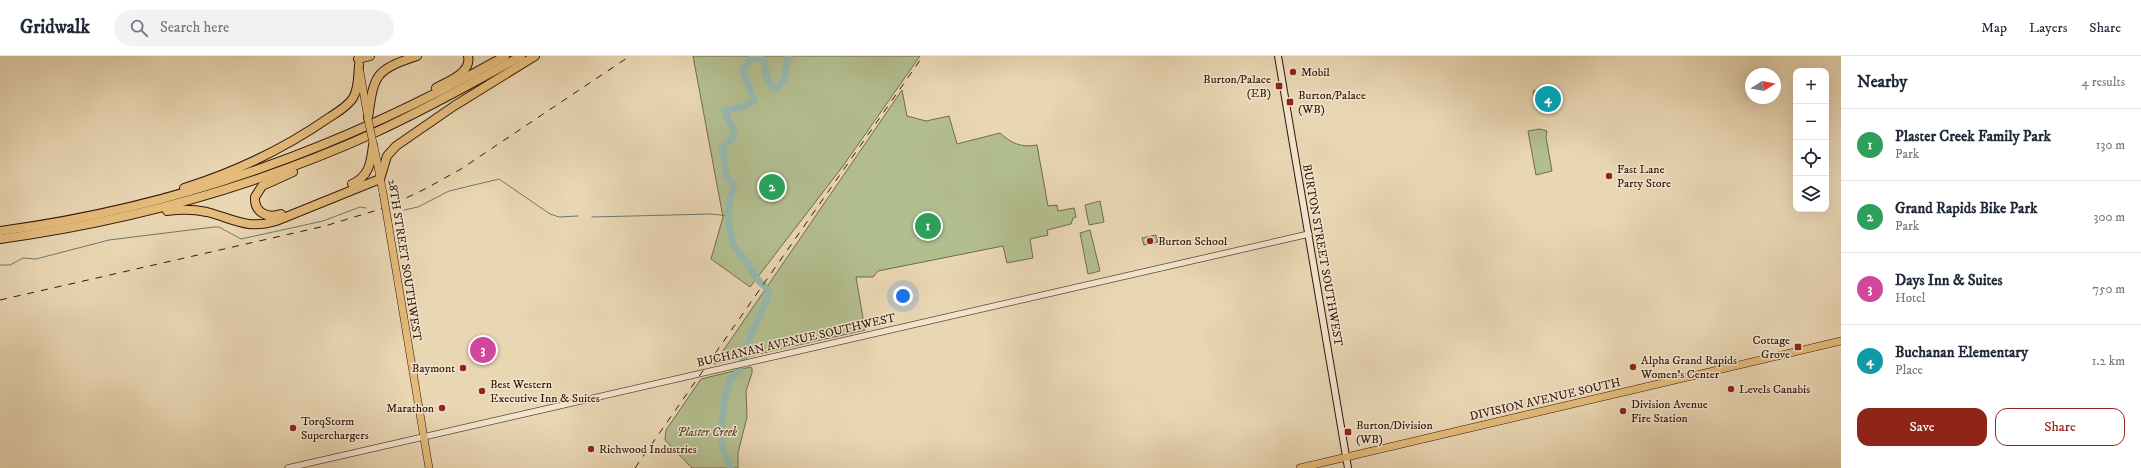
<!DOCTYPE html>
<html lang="en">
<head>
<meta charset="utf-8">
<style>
  body { margin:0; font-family:"IM FELL DW Pica",serif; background:#f2f2f3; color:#1f2937 }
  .controls { position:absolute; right:12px; top:12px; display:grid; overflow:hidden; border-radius:8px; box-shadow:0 4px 16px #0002 }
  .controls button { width:36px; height:36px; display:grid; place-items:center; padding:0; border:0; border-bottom:1px solid #e0e1e3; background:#fff; color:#1f2937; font:20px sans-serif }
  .compass { position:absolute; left:1745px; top:12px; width:36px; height:36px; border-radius:50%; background:#fff; box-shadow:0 4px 16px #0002; rotate:79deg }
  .you { position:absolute; left:903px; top:240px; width:14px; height:14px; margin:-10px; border:3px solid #fff; border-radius:50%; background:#1a73e8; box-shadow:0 0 0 6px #1a73e833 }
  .badge { display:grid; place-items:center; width:26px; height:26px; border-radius:50%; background:#8f2418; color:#fff; font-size:13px; font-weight:700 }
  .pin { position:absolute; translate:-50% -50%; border:2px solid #fff; box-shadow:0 1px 4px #0006 }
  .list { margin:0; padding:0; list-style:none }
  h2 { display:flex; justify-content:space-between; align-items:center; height:52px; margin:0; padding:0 16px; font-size:17px }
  h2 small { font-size:13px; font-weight:400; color:#747a83 }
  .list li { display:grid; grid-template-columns:26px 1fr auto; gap:12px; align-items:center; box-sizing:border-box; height:72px; padding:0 16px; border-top:1px solid #e0e1e3 }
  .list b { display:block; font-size:15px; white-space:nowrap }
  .list p { margin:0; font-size:13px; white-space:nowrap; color:#747a83 }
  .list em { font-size:13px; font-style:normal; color:#747a83 }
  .actions { display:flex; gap:8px; padding:12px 16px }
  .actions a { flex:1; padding:9px 0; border:1px solid #8f2418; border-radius:12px; text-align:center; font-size:14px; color:#8f2418 }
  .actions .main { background:#8f2418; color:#fff }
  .icon { flex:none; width:22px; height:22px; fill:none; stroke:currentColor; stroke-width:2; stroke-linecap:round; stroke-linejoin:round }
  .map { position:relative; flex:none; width:1841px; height:412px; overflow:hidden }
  header { display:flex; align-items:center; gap:24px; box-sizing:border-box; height:56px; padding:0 20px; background:#fff; border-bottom:1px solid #e0e1e3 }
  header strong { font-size:19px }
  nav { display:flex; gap:22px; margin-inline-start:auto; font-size:14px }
  .search { width:280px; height:36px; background:#f2f2f3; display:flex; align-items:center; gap:10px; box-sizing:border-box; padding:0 14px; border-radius:22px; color:#747a83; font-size:15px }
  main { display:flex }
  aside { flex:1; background:#fff }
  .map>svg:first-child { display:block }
  .green { fill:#b3be8f; stroke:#736a4c }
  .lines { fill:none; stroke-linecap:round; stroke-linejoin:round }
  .stream { stroke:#6f776d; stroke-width:1 }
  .river { stroke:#97b9af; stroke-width:7 }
  .tertiary-casing { stroke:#604534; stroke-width:7 }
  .secondary-casing { stroke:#331509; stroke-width:8 }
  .primary-casing { stroke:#331509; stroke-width:8 }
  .motorway-casing { stroke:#331509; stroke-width:10 }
  .tertiary { stroke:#f1e4ce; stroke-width:5.5 }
  .secondary { stroke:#f1e4ce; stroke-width:6 }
  .primary { stroke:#e4bb7a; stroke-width:7 }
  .motorway { stroke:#e4bb7a; stroke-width:8 }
  .rail { stroke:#331509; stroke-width:1; stroke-dasharray:7 7; stroke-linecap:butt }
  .primary-bridge-casing { stroke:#331509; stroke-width:8; stroke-linecap:butt }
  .primary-bridge { stroke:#e4bb7a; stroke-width:7 }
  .poi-dot { fill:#8f2418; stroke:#f1e4ce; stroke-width:1.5 }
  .labels { text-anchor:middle; stroke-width:3; stroke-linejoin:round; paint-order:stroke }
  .poi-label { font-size:12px; fill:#331509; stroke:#f1e4ce; text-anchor:start }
  .street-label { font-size:12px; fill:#331509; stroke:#f1e4ce }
  .park-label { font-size:12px; font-style:italic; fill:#594831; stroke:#f1e4ce }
</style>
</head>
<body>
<header>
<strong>Gridwalk</strong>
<div class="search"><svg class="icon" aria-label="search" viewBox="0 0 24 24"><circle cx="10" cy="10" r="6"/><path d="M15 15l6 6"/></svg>Search here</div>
<nav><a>Map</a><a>Layers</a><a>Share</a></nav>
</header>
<main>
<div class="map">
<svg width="1841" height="412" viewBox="0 0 1841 412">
  <rect width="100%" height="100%" fill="#e9d6b3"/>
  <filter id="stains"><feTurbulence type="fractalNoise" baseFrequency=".005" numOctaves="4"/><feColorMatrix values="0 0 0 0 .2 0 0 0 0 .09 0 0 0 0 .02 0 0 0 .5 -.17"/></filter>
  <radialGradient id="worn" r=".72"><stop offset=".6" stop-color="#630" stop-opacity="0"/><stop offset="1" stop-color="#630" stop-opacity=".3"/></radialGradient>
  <g class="green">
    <path d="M693 0H920L843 110 750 231 711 203 723 161Z"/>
    <path d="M1548 33V35L1553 34 1554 39 1535 43 1533 35Z"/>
    <path d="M902 34 907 60 926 65 949 60 957 88 1000 77C1011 87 1021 92 1037 89L1048 150 1057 149 1058 155 1074 152 1076 161 1073 162 1071 168 1047 174 1048 179 1030 183 1033 202 1007 207 1003 190 878 215 873 221H856L865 274 714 308Z"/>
    <path d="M1540 73 1547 75 1546 81 1552 115 1536 119 1528 75Z"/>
    <path d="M1100 145 1104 166 1089 169 1085 149Z"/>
    <path d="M1090 174 1100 215 1088 218 1080 177Z"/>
    <path d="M1156 179 1158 186 1144 189 1142 182Z"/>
    <path d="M750 311 752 312V317L746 335 747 361 738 397V412H692L665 384 666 374 701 323Z"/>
  </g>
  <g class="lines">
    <g class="stream">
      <path d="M404 154 418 151 449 135 499 123 550 158 559 161 578 160"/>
      <path d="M592 161 711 158 728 160"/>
      <path d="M0 209H10L23 202 36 203 109 184 214 171H219L241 183 323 165 360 151 366 152"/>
    </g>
    <path class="river" d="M731 412 723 393 721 374 725 342 730 324 737 317 745 300V293L769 238 768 233C754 222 753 216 744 202 741 198 736 194 734 189 726 169 727 149 734 129L727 121 722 92 732 82 735 77 724 55 745 50 754 44 743 15 751 3 758 2 764 4 767 23 774 33 784 25 788 0"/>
    <defs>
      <path id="tertiary" d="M288 412 1309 178"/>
      <path id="secondary" d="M1278 0 1348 412"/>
      <g id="primary">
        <path d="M360 16 367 57"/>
        <path d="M374 90 383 137"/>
        <path d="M388 166 429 412"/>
        <path d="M1300 412 1841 285"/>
      </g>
      <g id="motorway">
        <path d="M358 3 370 0"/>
        <path d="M436 32C448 25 472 17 468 0"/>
        <path d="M368 62C374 18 375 14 417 0"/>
        <path d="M352 128C370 120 371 105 373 89"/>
        <path d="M184 132C236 116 285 92 330 61 338 56 348 50 353 42 359 32 358 19 359 9"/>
        <path d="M167 155C180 153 193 153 207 156 234 163 247 174 276 165L380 123 387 100 396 90 454 50 535 0"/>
        <path d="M281 158C267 163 254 156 255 141L262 130 293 116"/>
        <path d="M0 175C181 151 346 90 505 0"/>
        <path d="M0 183C129 165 255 131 374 77 424 54 473 27 521 0"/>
      </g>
    </defs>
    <use href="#tertiary" class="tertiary-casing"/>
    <use href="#secondary" class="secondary-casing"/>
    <use href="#primary" class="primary-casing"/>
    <use href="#motorway" class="motorway-casing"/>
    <use href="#tertiary" class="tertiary"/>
    <use href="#secondary" class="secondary"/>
    <use href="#primary" class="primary"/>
    <use href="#motorway" class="motorway"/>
    <g class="rail">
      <path d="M0 244 325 170 387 151 425 133 461 113 630 0"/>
      <path d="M635 412 923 0"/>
    </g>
    <defs>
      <g id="primary-bridge">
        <path d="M368 63 373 87"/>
        <path d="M383 137 388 166"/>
      </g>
    </defs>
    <use href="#primary-bridge" class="primary-bridge-casing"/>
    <use href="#primary-bridge" class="primary-bridge"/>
  </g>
  <g class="poi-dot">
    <circle cx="1293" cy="16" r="4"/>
    <rect x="1275" y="26" width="8" height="8" rx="2"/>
    <rect x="1286" y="42" width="8" height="8" rx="2"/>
    <circle cx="1609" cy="120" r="4"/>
    <circle cx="1150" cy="185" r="4"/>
    <rect x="1794" y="287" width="8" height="8" rx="2"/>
    <circle cx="1633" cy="311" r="4"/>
    <circle cx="463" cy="312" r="4"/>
    <circle cx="1731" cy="333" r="4"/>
    <circle cx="482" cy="335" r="4"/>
    <circle cx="442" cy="352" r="4"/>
    <circle cx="1623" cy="355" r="4"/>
    <circle cx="293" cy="372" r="4"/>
    <rect x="1344" y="372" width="8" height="8" rx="2"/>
    <circle cx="591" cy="393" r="4"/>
  </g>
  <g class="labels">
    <g class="poi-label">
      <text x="1301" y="20">Mobil</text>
      <text x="1271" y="27" text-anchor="end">Burton/Palace<tspan x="1271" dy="14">(EB)</tspan></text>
      <text x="1298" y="43">Burton/Palace<tspan x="1298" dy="14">(WB)</tspan></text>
      <text x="1617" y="117">Fast Lane<tspan x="1617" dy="14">Party Store</tspan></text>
      <text x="1158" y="189">Burton School</text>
      <text x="1790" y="288" text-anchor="end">Cottage<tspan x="1790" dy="14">Grove</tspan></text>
      <text x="1641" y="308">Alpha Grand Rapids<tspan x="1641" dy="14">Women's Center</tspan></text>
      <text x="455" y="316" text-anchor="end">Baymont</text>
      <text x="490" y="332">Best Western<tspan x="490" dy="14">Executive Inn &amp; Suites</tspan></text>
      <text x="1739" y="337">Levels Canabis</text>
      <text x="1631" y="352">Division Avenue<tspan x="1631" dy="14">Fire Station</tspan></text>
      <text x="434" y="356" text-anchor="end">Marathon</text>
      <text x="301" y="369">TorqStorm<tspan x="301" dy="14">Superchargers</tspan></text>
      <text x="1356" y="373">Burton/Division<tspan x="1356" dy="14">(WB)</tspan></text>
      <text x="599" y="397">Richwood Industries</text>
    </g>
    <g class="street-label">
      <text transform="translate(1323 199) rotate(80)" y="4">BURTON STREET SOUTHWEST</text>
      <text transform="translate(405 204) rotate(81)" y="4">28TH STREET SOUTHWEST</text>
      <text transform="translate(796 284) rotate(-13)" y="4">BUCHANAN AVENUE SOUTHWEST</text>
      <text transform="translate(1545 343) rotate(-13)" y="4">DIVISION AVENUE SOUTH</text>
    </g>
    <g class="park-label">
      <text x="707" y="380">Plaster Creek</text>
    </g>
  </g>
  <rect width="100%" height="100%" filter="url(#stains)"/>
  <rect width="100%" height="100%" fill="url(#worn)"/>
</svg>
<div class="controls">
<button>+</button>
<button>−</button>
<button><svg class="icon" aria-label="locate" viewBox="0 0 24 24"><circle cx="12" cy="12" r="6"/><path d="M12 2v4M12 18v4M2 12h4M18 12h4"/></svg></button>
<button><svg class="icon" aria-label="layers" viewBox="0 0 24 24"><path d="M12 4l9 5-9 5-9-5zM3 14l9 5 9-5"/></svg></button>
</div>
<svg class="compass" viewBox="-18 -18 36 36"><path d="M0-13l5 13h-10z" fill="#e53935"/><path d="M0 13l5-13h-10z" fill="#747a83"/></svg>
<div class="you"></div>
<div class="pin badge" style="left:928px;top:170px;background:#2e9e5b">1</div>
<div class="pin badge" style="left:772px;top:131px;background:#2e9e5b">2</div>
<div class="pin badge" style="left:483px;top:294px;background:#d1479c">3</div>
<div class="pin badge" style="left:1548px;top:43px;background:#0f9aa8">4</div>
</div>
<aside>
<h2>Nearby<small>4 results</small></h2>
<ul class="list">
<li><span class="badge" style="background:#2e9e5b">1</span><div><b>Plaster Creek Family Park</b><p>Park</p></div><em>130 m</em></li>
<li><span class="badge" style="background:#2e9e5b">2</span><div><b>Grand Rapids Bike Park</b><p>Park</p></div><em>300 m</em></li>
<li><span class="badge" style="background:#d1479c">3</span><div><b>Days Inn &amp; Suites</b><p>Hotel</p></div><em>750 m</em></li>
<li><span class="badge" style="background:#0f9aa8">4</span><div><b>Buchanan Elementary</b><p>Place</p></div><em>1.2 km</em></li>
</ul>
<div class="actions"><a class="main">Save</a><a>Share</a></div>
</aside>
</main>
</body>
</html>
